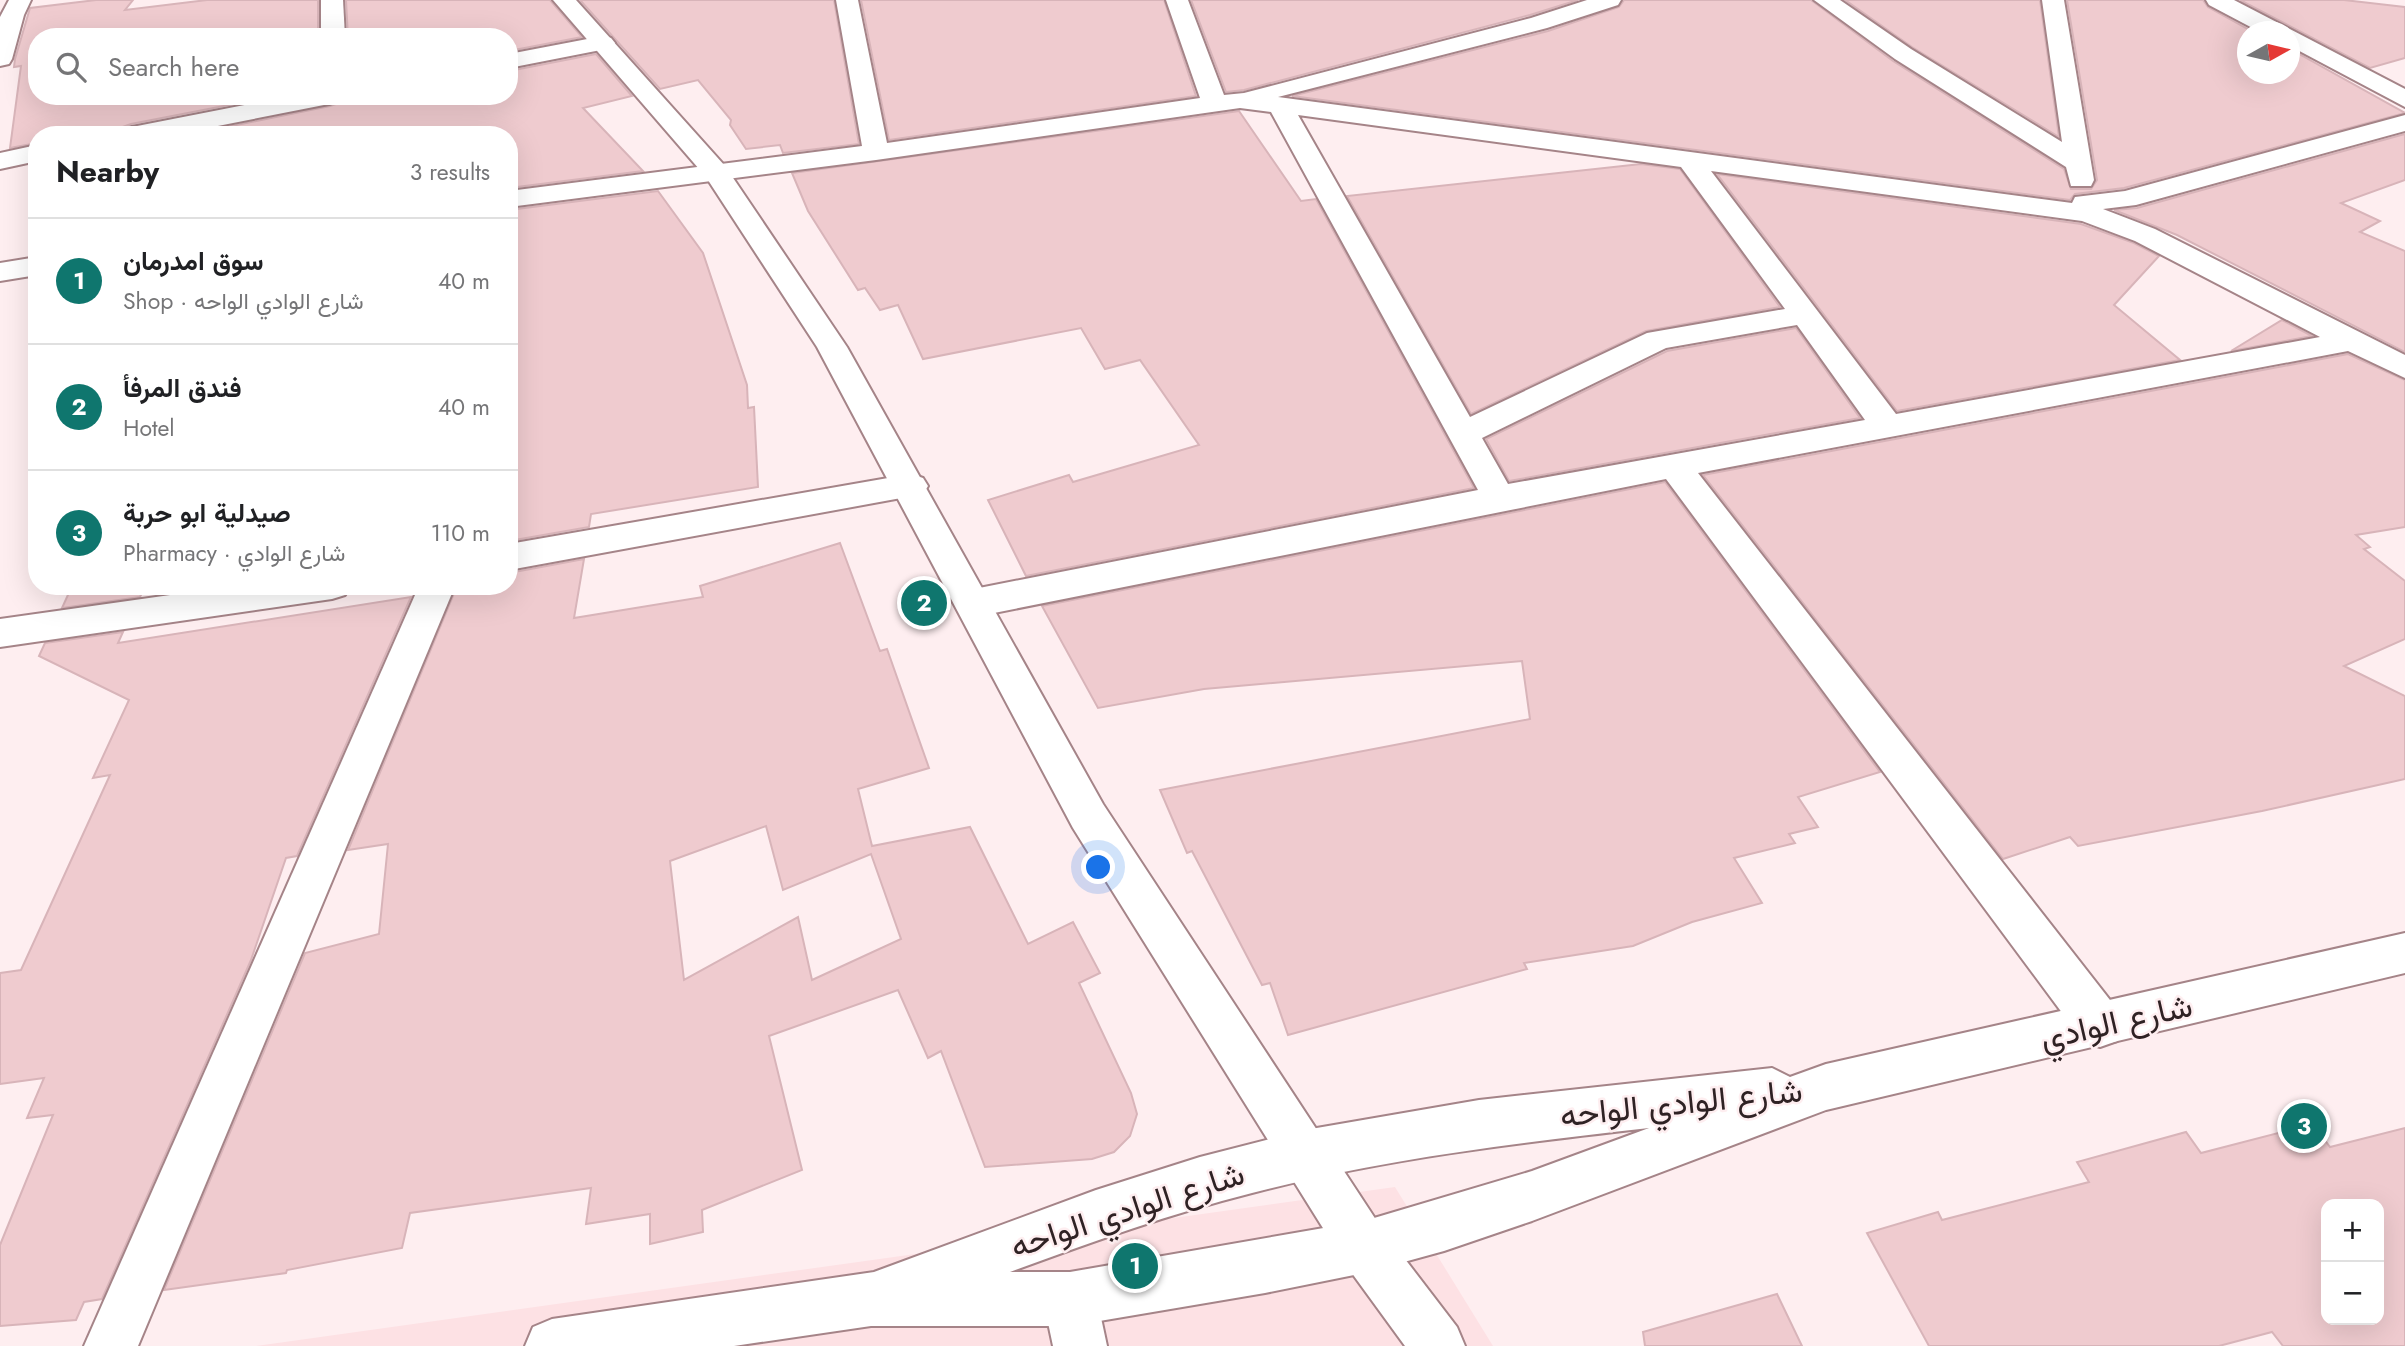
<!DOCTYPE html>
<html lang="en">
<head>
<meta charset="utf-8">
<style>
  body { margin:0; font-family:Jost,Vazirmatn,sans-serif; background:#f6f6f6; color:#202124 }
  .controls { position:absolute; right:21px; bottom:21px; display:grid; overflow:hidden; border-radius:14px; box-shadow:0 7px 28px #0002 }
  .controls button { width:63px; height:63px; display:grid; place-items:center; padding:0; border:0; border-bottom:2px solid #e0e0e0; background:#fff; color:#202124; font:35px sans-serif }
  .compass { position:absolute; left:2237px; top:21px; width:63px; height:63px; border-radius:50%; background:#fff; box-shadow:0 7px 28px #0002; rotate:82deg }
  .you { position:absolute; left:1099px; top:868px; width:24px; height:24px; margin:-18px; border:5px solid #fff; border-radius:50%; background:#1a73e8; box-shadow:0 0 0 10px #1a73e833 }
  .badge { display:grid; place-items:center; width:46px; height:46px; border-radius:50%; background:#0f766e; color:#fff; font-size:23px; font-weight:700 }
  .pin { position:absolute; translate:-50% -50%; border:4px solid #fff; box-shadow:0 2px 7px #0006 }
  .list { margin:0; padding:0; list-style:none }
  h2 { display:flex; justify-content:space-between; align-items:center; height:91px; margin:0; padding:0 28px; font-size:30px }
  h2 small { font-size:23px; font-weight:400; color:#757577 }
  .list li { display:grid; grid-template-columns:46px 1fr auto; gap:21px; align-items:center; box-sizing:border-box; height:126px; padding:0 28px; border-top:2px solid #e0e0e0 }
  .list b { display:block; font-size:26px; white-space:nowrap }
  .list p { margin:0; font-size:23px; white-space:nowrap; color:#757577 }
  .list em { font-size:23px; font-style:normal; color:#757577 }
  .icon { flex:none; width:38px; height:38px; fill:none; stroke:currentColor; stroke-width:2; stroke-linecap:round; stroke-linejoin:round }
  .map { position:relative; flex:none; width:2405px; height:1346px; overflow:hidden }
  .search { position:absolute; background:#fff; box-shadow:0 7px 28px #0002; left:28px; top:28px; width:490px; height:77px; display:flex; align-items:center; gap:18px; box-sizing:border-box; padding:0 24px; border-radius:28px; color:#757577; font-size:26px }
  .panel { position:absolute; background:#fff; box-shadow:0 7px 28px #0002; left:28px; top:126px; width:490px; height:469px; border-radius:28px }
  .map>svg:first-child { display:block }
  .built { fill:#fde1e4 }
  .building { fill:#efcbcf; stroke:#d8b4b9; stroke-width:2; fill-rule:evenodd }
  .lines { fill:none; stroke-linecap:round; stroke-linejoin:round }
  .minor-casing { stroke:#a58488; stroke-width:4 }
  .tertiary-casing { stroke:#a58488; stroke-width:4 }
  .secondary-casing { stroke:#a58488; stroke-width:4 }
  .minor { fill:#fff; fill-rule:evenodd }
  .tertiary { fill:#fff; fill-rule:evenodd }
  .secondary { fill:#fff; fill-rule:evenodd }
  .labels { text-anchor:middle; stroke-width:5; stroke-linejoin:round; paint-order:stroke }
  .near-street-label { font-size:33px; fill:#2f2224; stroke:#feeef0 }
</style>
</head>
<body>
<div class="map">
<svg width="2405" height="1346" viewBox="0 0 2405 1346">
  <rect width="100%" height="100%" fill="#feeef0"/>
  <path class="built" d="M1395 1187 1493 1346H256Z"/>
  <g class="building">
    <path d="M96 0H133L125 10 207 0H318V37H37V96H275L131 124 100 135H37V143L10 148 21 66 14 67 15 59 30 8Z"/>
    <path d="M346 0H550L582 37 509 51V37H348Z"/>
    <path d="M580 0H834L859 144 783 153 780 145 746 149 730 125 731 120 698 80 660 89Z"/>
    <path d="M861 0H1164L1196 96 889 140Z"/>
    <path d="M1191 0H1578L1530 15 1244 90 1226 92Z"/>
    <path d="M1624 0H1811L1893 61 2064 169 2071 189H2091L2097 180 2067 0H2203L2208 7 2253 32H2248V74H2290V49L2405 113 2124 188 2075 194 2070 200 1292 96 1548 31 1619 7Z"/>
    <path d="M1845 0H2040L2059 137 1912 47Z"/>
    <path d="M2240 0H2344L2405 7V58L2370 68Z"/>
    <path d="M596 54 632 96 583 108 643 171 509 188V135H217V129L330 106 339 103 343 96H509V71Z"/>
    <path d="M1239 111 1301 201 1316 199 1474 488 1026 576 988 500 1069 475 1073 482 1199 445 1140 360 1105 369 1081 328 923 359 898 305 880 310 865 288 858 290 808 211 792 173Z"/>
    <path d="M2405 134V180L2341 203 2380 221 2360 232 2405 251V352L2177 235 2114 210 2137 208Z"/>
    <path d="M1641 164 1680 169 1780 307 1646 331 1471 414 1347 196Z"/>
    <path d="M1717 174 2081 224 2134 243 2159 256 2114 305 2180 360 1897 411Z"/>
    <path d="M658 191 703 253 747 385 748 408 754 407 758 487 591 514 589 527 509 541V210Z"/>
    <path d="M2282 320 2312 336 2231 351Z"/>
    <path d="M1796 328 1860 418 1509 481 1486 439 1667 351Z"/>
    <path d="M2348 354 2405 380V527L2356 535 2370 547 2364 549 2405 581V639L2344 666 2405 696V779L2262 811 2078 846 2070 837 2003 859 1703 475Z"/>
    <path d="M1665 482 1880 772 1798 797 1818 827 1789 834 1795 843 1734 858 1762 903 1692 922 1633 946 1524 963 1527 969 1288 1035 1270 983 1262 985 1192 851 1187 853 1160 790 1530 719 1522 661 1204 689 1098 708 1042 606Z"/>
    <path d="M840 543 880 651 887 649 929 768 858 789 872 846 970 827 1028 944 1073 922 1100 973 1079 983 1131 1093 1137 1114 1130 1136 1114 1152 1092 1159 985 1167 941 1051 928 1058 898 990 769 1036 802 1170 702 1210 703 1232 650 1244V1214L586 1224 591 1188 410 1213 402 1248 287 1270 286 1273 164 1290 305 953 379 934 388 844 348 850 457 586H509V573L584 559 574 618 703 597 700 586ZM766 826 783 890 871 854 901 939 812 980 798 917 684 980 670 861Z"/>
    <path d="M72 586H145L140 597 62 608Z"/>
    <path d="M411 597 297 856 286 858 251 960 102 1299 84 1302 76 1320 0 1326V1245L53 1115 27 1118 44 1078 0 1084V973L21 970 37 935 110 775 93 778 129 700 39 656 45 643 123 632 118 643Z"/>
    <path d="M2313 1124 2330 1147 2405 1128V1346H2283L2272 1332 2219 1346H1929L1867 1233 1938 1212 1942 1220 2089 1182 2077 1162 2186 1132 2201 1153ZM2326 1204H2379V1320H2326Z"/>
    <path d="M1777 1294 1802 1346H1645L1643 1332Z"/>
  </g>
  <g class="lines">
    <defs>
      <g id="minor">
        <path d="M9 0H31L24 15 12 59 9 64 0 66V17Z"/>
        <path d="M321 0H343L345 37H321Z"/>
        <path d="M836 0H858L887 143 1200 98 1166 0H1188L1224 95 1244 93 1531 18 1587 0H1621L1618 5 1547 28 1278 97 2072 203 2075 197 2125 191 2405 115V131L2136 205 2103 209 2155 229 2405 355V378L2348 351 1698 473 2117 1009 2123 1025 2117 1041 2100 1047 2083 1041 1666 479 974 617 961 613 956 603 961 593 974 589 1478 490 1271 112 1240 108 876 160 509 207V191L862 146ZM1298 115 1681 167 1785 309 1647 333 1470 417ZM1711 171 2082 221 2135 241 2320 337 1896 414ZM1797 325 1865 420 1508 484 1482 438 1666 348Z"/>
        <path d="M1814 0H1840L1911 49 2062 142 2042 0H2064L2094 180 2091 186H2071L2066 167 1895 59Z"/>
        <path d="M2206 0H2234L2405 89V107L2290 46V32H2260L2209 5Z"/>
        <path d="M603 36 611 38 615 43 611 48 509 68V54Z"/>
        <path d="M290 96H341L338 101 329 104 172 135H119L123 130 132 127Z"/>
        <path d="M37 145V161L0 169V153Z"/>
        <path d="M37 257V275L0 281V263Z"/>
        <path d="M911 474 923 478 928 486 923 494 509 570V544Z"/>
        <path d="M234 586H350L345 595 332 599 0 647V619Z"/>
        <path d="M419 586H455L138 1346H84Z"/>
        <path d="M1070 1272 1089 1280 1097 1299 1107 1346H1053L1043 1299 1051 1280Z"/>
      </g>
      <path id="tertiary" d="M553 0H576L725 166 847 347 1103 804 1382 1229 1457 1327 1465 1346H1405L1346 1265 1073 828 817 347 706 177Z"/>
      <path id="secondary" d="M2405 933V973L1826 1110 1532 1221 1444 1251 1364 1273 1265 1293 1070 1326H871L734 1346H525L533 1327 552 1319 874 1272 1096 1190 1200 1157 1305 1130 1479 1100 1772 1068 1790 1077 1826 1064ZM1649 1128 1532 1171 1364 1221 1070 1272H1010C1089 1243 1169 1214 1252 1193 1382 1159 1516 1143 1649 1128Z"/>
    </defs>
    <use href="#minor" class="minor-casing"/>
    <use href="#tertiary" class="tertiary-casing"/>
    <use href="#secondary" class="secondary-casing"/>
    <use href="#minor" class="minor"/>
    <use href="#tertiary" class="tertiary"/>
    <use href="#secondary" class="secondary"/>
  </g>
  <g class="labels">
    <g class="near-street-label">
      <text transform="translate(2116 1021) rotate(-13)" y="12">شارع الوادي</text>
      <text transform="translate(1681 1102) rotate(-6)" y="12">شارع الوادي الواحه</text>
      <text transform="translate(1127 1209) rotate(-18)" y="12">شارع الوادي الواحه</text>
    </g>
  </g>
</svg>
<div class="controls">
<button>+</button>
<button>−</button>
</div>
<svg class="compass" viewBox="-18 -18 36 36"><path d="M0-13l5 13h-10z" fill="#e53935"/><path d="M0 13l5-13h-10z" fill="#757577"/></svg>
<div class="you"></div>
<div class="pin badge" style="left:1135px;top:1266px">1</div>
<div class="pin badge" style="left:924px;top:603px">2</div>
<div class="pin badge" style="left:2304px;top:1126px">3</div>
<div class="search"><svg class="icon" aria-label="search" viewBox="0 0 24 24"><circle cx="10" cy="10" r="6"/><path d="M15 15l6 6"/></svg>Search here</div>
<section class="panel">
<h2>Nearby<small>3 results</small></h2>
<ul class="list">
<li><span class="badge">1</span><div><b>سوق امدرمان</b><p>Shop · شارع الوادي الواحه</p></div><em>40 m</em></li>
<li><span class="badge">2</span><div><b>فندق المرفأ</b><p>Hotel</p></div><em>40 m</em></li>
<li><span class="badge">3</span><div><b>صيدلية ابو حربة</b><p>Pharmacy · شارع الوادي</p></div><em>110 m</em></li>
</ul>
</section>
</div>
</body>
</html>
